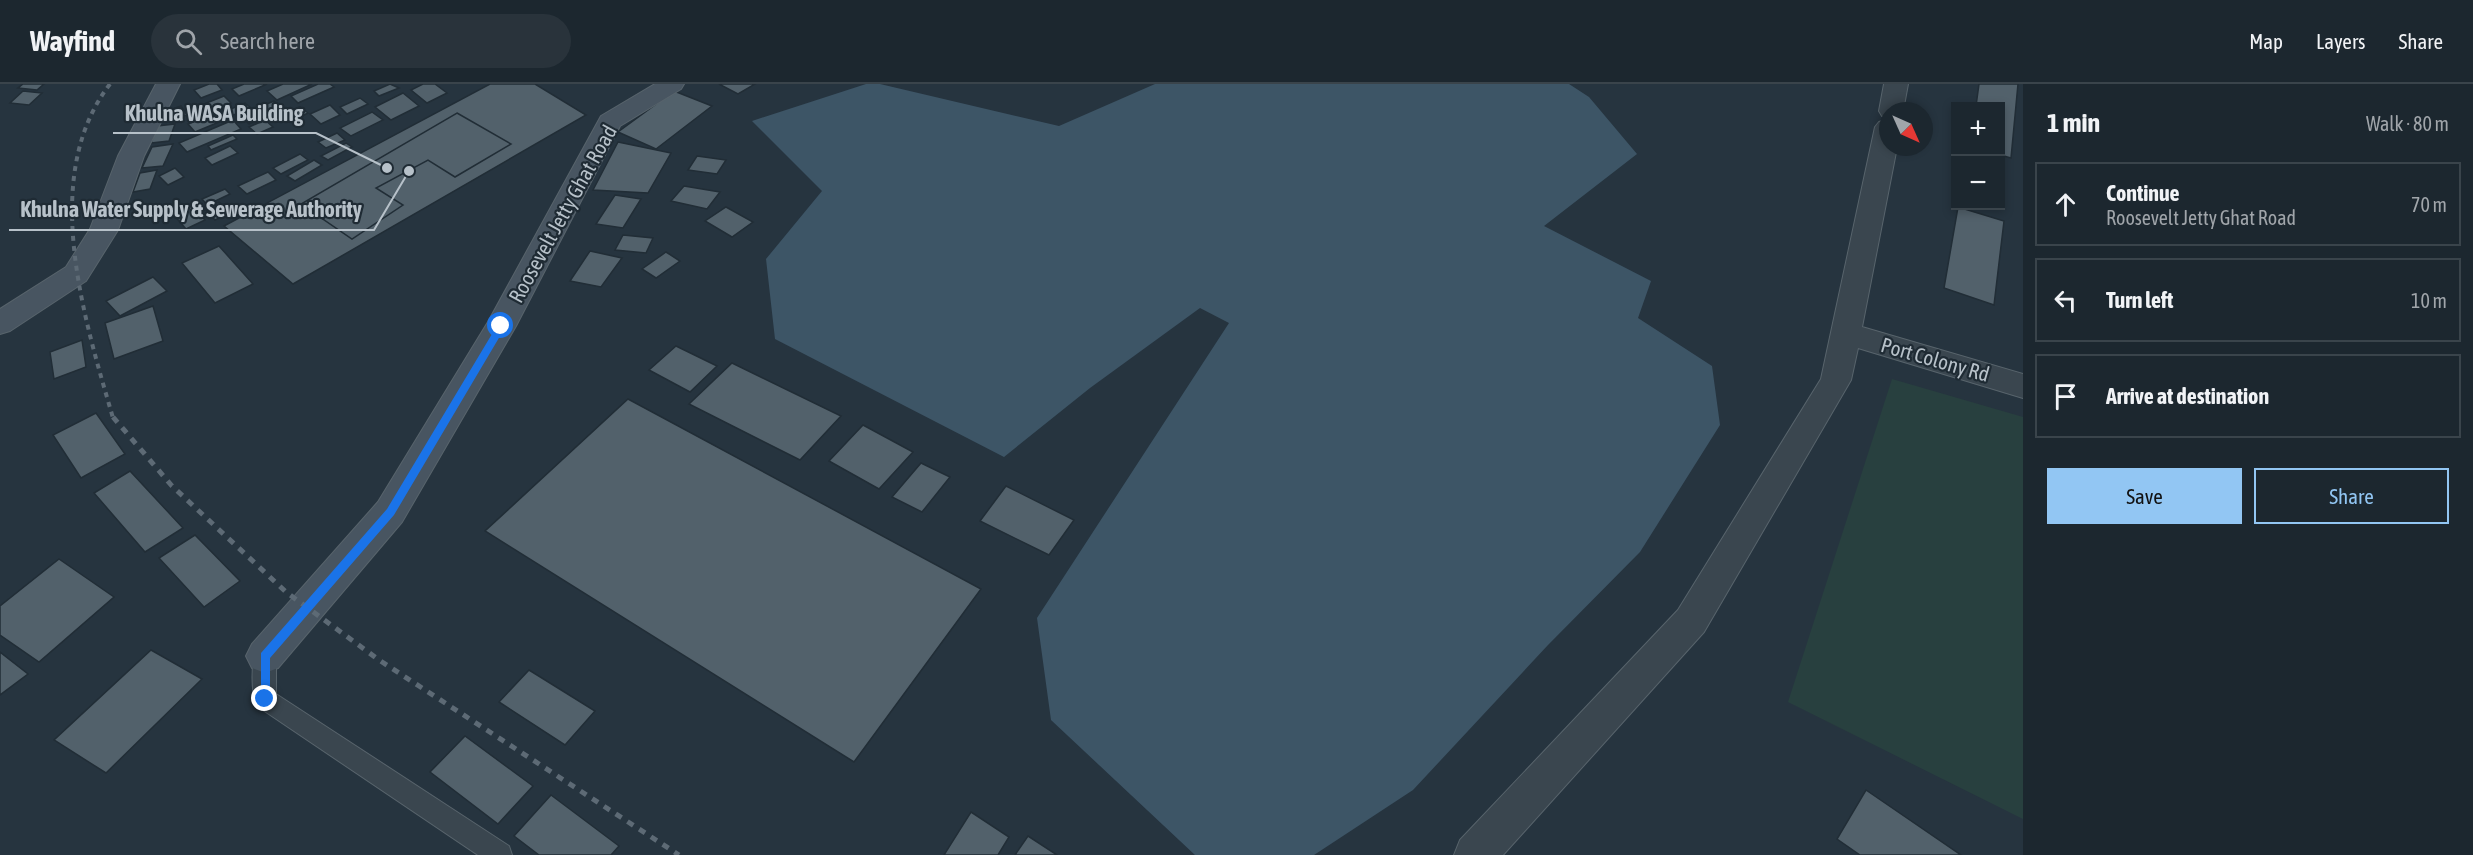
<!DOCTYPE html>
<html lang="en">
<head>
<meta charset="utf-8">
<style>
  body { margin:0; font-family:"Asap Condensed",sans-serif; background:#29333b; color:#f1f3f6 }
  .controls { position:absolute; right:18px; top:18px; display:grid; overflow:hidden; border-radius:0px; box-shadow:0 3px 9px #0003 }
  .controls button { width:54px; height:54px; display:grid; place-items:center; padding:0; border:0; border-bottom:2px solid #3a444b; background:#1c272f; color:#f1f3f6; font:30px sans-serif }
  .compass { position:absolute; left:1879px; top:18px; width:54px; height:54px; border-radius:50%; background:#1c272f; box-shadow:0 3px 9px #0003; rotate:135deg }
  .stop { position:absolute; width:18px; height:18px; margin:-14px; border:4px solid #1a73e8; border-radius:50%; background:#fff }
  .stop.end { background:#1a73e8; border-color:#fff; box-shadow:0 2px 6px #0008 }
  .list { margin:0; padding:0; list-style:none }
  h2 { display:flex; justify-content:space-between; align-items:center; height:78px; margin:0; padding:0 24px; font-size:26px }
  h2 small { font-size:20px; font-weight:400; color:#a0a5aa }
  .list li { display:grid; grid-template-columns:39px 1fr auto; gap:18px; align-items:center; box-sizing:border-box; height:84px; margin:0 12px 12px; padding:0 12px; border:2px solid #3a444b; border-radius:0px }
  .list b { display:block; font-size:22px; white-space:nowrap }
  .list p { margin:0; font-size:20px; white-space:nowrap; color:#a0a5aa }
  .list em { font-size:20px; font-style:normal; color:#a0a5aa }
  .actions { display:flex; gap:12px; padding:18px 24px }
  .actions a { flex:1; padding:14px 0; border:2px solid #92c6f3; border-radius:0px; text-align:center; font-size:21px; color:#92c6f3 }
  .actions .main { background:#92c6f3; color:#111 }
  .icon { flex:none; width:33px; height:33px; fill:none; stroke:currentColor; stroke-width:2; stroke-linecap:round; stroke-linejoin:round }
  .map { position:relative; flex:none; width:2023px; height:771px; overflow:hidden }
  header { display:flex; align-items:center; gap:36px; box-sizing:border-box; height:84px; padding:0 30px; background:#1c272f; border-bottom:2px solid #3a444b }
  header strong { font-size:28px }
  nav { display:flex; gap:33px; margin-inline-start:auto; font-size:21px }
  .search { width:420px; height:54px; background:#29333b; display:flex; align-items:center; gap:15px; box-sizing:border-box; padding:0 21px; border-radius:33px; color:#a0a5aa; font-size:22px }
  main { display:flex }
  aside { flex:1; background:#1c272f }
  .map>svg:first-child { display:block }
  .green { fill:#28403f }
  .water { fill:#3d5566 }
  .building { fill:#52616b; stroke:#212d36; stroke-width:1.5 }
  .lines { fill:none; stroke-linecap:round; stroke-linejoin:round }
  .lane-casing { stroke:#58646c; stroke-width:2 }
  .street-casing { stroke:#58646c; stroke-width:2 }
  .secondary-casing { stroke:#58646c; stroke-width:2 }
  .lane { fill:#3a464f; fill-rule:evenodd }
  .street { fill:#3a464f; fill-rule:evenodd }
  .secondary { fill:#485561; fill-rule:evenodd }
  .rail-far1 { stroke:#5d6a75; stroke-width:4; stroke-dasharray:5 5; stroke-linecap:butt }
  .rail { stroke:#5d6a75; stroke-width:5; stroke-dasharray:7 7; stroke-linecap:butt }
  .route { fill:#1a73e8 }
  .labels { text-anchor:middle; stroke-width:4.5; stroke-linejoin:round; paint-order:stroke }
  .street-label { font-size:21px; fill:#b7c1c9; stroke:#1f2b34 }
  .leader { fill:none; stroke:#b7c1c9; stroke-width:2 }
  .callout-dot { fill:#b7c1c9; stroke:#1f2b34; stroke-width:2 }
  .callout-label { font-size:22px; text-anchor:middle; font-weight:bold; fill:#b7c1c9; stroke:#1f2b34; stroke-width:4.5; stroke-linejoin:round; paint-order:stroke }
</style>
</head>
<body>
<header>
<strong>Wayfind</strong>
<div class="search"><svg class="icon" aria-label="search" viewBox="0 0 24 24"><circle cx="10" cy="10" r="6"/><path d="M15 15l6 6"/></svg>Search here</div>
<nav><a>Map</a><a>Layers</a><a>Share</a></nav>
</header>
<main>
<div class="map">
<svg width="2023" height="771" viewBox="0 0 2023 771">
  <rect width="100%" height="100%" fill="#26343f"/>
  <path class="green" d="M1892 295 2023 333V735L1788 618Z"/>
  <path class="water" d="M866 0H880L1059 42 1155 0H1569L1589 13 1637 70 1544 142 1651 197 1638 234 1712 282 1720 341 1640 468 1548 561 1413 706 1314 771H1195L1051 636 1037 534 1229 239 1200 224 1090 304 1004 373 775 255 766 175 822 107 752 37Z"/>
  <g class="building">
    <path d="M23 0H44L37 6 18 4Z"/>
    <path d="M209 0H217L222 6 201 14 194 6Z"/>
    <path d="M244 0H267L239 12 232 5Z"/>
    <path d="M283 0H312L277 16 267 7Z"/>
    <path d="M318 0H330L334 3 298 19 291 12Z"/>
    <path d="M390 0 399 4 379 12 374 7Z"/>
    <path d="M423 0H435L447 9 427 19 411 6Z"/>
    <path d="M490 0H535L586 31 293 200 224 142Z"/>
    <path d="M719 0H755L738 10Z"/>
    <path d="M1979 0H2018L2011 74 2000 71V22H1976Z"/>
    <path d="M23 7 42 9 29 21 10 19Z"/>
    <path d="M674 7 712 22 656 65 618 48Z"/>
    <path d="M403 9 419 22 391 36 375 23Z"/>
    <path d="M224 12 231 19 195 34 189 26Z"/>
    <path d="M360 14 368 20 347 30 340 23Z"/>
    <path d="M274 17 283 25 249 40 241 31Z"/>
    <path d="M245 19 251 24 231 32 226 27Z"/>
    <path d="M330 21 340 31 321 40 310 30Z"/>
    <path d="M181 22 187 31 171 37 165 28Z"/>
    <path d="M300 23 308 29 294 36 286 30Z"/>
    <path d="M218 28 224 36 195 48 188 40Z"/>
    <path d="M372 28 383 36 351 52 340 44Z"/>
    <path d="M457 29 511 60 455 93 428 76 376 104 403 121 352 155 301 120Z"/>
    <path d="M233 36 241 45 187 68 179 59Z"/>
    <path d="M265 36 273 43 257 50 249 43Z"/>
    <path d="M175 40 169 57 151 59 157 42Z"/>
    <path d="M337 49 345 56 326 64 318 58Z"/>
    <path d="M233 51 237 55 211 66 208 62Z"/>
    <path d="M618 58 671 69 648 109 593 106Z"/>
    <path d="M346 59 352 63 328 76 321 72Z"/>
    <path d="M173 60 163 82 142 84 152 63Z"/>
    <path d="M230 62 238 69 212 81 205 74Z"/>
    <path d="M300 70 308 76 281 90 273 84Z"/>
    <path d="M697 72 726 76 717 90 688 86Z"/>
    <path d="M314 76 322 81 295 97 287 92Z"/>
    <path d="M175 84 184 93 168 101 159 92Z"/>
    <path d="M157 86 150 105 133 108 140 89Z"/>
    <path d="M268 88 276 96 247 110 238 102Z"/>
    <path d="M684 102 720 108 707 125 671 117Z"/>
    <path d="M225 105 230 110 207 121 202 115Z"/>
    <path d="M615 111 641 115 623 144 596 140Z"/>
    <path d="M219 118 230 129 215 136 205 125Z"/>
    <path d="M192 121 205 136 186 145 173 130Z"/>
    <path d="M726 123 753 138 732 153 705 137Z"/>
    <path d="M1958 123 2004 137 1994 221 1944 204Z"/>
    <path d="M623 151 653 154 646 169 615 166Z"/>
    <path d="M219 162 253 200 215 219 182 179Z"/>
    <path d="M590 167 622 174 601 203 570 197Z"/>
    <path d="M666 168 680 177 656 194 642 185Z"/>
    <path d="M153 193 167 207 120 232 106 217Z"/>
    <path d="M153 222 163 257 114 275 105 239Z"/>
    <path d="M82 256 86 283 54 295 50 268Z"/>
    <path d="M676 262 717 282 690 308 649 286Z"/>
    <path d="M732 279 841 332 800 376 689 320Z"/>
    <path d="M628 315 981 505 854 678 485 447Z"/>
    <path d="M96 329 125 370 81 394 53 351Z"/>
    <path d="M863 341 913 368 879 405 829 377Z"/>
    <path d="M921 379 950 393 922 428 892 413Z"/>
    <path d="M130 387 183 444 145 468 94 409Z"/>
    <path d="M1006 402 1074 436 1049 471 980 437Z"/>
    <path d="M195 451 240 497 204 523 159 474Z"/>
    <path d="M59 475 114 513 39 578 0 551V522Z"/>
    <path d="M151 566 202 595 106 689 54 656Z"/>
    <path d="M0 568 28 590 0 611Z"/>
    <path d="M529 586 595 627 565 661 499 618Z"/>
    <path d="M465 652 533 702 498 740 430 688Z"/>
    <path d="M1866 706 1961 771H1860L1837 755Z"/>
    <path d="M551 711 619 762 611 771H539L514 752Z"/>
    <path d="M971 728 1009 753 998 771H944Z"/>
    <path d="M1028 752 1057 771H1015Z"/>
  </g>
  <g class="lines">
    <defs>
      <path id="lane" d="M265 562 273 565 276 572V610L509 762 512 771H478L257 622C251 608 251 579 257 565Z"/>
      <g id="street">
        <path d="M1884 0H1908L1903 27H1888V34L1882 32 1879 27Z"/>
        <path d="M1888 35V63H1897L1862 243 2023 290V314L1858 264 1851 296 1704 548 1503 771H1454L1460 756 1678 526 1821 295 1875 43 1879 38Z"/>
      </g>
      <g id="secondary">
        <path d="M156 0H180L144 72 118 146 86 197 10 247 0 250V225L66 183 90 145 118 72Z"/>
        <path d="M655 0H684L681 5 620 42 516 242 402 438 278 584 265 589 252 584 246 572 252 560 378 418 488 238 601 32Z"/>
      </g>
    </defs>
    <use href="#lane" class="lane-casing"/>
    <use href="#street" class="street-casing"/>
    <use href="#secondary" class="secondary-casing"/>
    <use href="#lane" class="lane"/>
    <use href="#street" class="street"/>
    <use href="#secondary" class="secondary"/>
    <path class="rail-far1" d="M110 0C39 92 84 234 113 334"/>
    <path class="rail" d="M113 333 172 402 286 508 379 576 679 771"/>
  </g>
  <path class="route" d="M501 239 506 242 394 431 270 574V615L265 620 261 619V569L387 425 498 240Z"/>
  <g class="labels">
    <g class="street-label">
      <text transform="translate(563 130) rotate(-61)" y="7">Roosevelt Jetty Ghat Road</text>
      <text transform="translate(1935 276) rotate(16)" y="7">Port Colony Rd</text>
    </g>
  </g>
  <path class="leader" d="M387 84L316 49H113M409 87L374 146H9"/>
  <g class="callout-dot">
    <circle cx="387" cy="84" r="6"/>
    <circle cx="409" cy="87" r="6"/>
  </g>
  <g class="callout-label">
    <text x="214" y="37">Khulna WASA Building</text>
    <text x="191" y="133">Khulna Water Supply &amp; Sewerage Authority</text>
  </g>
</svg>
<div class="controls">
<button>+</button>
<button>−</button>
</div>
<svg class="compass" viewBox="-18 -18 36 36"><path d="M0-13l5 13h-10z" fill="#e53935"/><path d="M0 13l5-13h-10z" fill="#a0a5aa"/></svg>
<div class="stop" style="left:501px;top:242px"></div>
<div class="stop end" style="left:265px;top:615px"></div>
</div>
<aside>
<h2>1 min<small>Walk · 80 m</small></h2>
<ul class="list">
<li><svg class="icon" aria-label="ahead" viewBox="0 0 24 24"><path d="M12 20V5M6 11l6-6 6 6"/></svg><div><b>Continue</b><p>Roosevelt Jetty Ghat Road</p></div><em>70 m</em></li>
<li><svg class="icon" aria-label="left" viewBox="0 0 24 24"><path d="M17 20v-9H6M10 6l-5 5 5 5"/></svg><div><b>Turn left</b></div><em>10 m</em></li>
<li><svg class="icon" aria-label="arrive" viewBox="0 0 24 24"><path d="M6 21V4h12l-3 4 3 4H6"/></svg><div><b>Arrive at destination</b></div></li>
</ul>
<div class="actions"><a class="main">Save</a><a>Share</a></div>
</aside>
</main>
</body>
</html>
